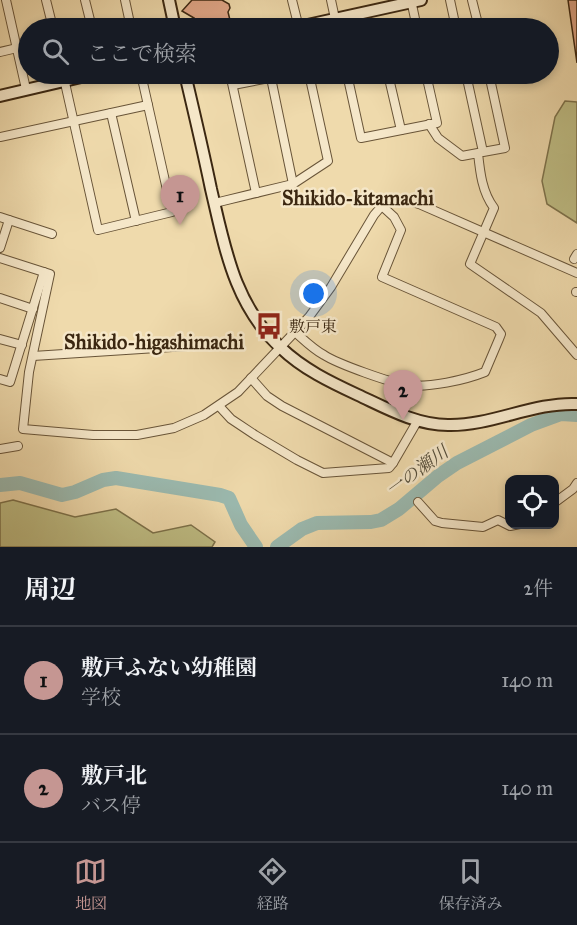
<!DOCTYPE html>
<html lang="ja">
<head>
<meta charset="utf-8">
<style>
  body { margin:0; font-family:"IM FELL Great Primer","Noto Serif JP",serif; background:#242831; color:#f1f3f6 }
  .controls { position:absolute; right:18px; bottom:18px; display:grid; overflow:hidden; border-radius:12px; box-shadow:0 3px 9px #0003 }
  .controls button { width:54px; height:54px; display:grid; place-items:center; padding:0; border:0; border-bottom:2px solid #363941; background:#171b24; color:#f1f3f6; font:30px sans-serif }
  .you { position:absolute; left:314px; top:294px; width:21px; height:21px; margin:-15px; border:4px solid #fff; border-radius:50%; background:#1a73e8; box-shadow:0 0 0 9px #1a73e833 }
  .badge { display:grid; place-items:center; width:39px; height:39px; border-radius:50%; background:#c59692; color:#111; font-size:20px; font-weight:700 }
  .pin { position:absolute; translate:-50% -50px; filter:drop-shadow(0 2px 3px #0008) }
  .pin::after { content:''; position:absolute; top:32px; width:21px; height:18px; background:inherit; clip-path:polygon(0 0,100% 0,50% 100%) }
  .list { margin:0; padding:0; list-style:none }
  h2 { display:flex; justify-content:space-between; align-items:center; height:78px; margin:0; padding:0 24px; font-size:26px }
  h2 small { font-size:20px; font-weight:400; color:#9ea1a6 }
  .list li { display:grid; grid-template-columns:39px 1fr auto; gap:18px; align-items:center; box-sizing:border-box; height:108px; padding:0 24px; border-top:2px solid #363941 }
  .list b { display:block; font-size:22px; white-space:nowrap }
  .list p { margin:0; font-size:20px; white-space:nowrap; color:#9ea1a6 }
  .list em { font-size:20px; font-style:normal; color:#9ea1a6 }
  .icon { flex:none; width:33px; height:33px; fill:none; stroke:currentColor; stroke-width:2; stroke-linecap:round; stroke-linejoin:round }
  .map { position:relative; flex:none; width:577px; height:547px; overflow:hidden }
  .search { position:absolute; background:#171b24; box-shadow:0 3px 9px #0003; left:18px; right:18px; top:18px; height:66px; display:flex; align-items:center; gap:15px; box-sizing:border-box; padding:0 21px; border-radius:33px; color:#9ea1a6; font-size:22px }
  .sheet { height:294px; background:#171b24 }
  nav { display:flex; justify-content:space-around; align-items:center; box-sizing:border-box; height:84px; border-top:2px solid #363941; background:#171b24; font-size:16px; color:#9ea1a6 }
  nav a { display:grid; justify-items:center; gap:3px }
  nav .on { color:#c59692 }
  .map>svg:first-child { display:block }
  .green { fill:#bfbe85; stroke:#7d724b; stroke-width:1.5 }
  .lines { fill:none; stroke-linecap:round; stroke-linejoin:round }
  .river { stroke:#9bbab0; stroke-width:14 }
  .building { fill:#e1a788; stroke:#3b2711; stroke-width:1.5 }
  .street-casing { stroke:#685438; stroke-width:10 }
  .secondary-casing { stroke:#3b2711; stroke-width:14 }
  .street { stroke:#f5e7c9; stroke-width:8 }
  .secondary { stroke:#f5e7c9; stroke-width:10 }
  .labels { text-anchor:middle; stroke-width:5; stroke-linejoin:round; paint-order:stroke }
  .poi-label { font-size:16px; fill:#3b2711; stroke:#f5e7c9; text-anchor:start }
  .water-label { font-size:18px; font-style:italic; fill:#534c39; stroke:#f5e7c9 }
  .quarter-label { font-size:20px; font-weight:bold; fill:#3b2711; stroke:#f5e7c9 }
</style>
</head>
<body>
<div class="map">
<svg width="577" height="547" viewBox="0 0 577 547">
  <rect width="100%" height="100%" fill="#efdaac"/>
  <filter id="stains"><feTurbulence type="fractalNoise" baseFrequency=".00333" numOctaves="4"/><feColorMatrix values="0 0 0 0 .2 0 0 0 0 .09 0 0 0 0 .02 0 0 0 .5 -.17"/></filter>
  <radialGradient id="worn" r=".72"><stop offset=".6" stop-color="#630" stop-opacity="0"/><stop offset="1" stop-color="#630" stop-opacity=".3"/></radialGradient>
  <g class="green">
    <path d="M565 101 577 102V223L547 204 542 181 555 117Z"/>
    <path d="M13 500 75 517 116 509 153 533 191 525 215 542 212 547H0V503Z"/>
  </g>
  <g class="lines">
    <g class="river">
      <path d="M0 485 20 483 62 495 75 492 103 480 116 478 220 495 229 498 241 525 256 547"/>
      <path d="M277 547 302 529 317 523 371 522 381 520 399 509 438 476 457 463 531 425 561 414 577 415"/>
    </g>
  </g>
  <g class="building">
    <path d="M192 0H222L229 4 230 8 228 12 232 28H203L191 21 194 18 182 11Z"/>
    <path d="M568 0H577V63Z"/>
  </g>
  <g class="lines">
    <defs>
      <g id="street">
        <path d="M6 0 26 89"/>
        <path d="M46 0 53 28"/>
        <path d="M85 0 92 28"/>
        <path d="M125 0 131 28"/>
        <path d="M292 0 299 28"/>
        <path d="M331 0 337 28"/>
        <path d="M411 0 417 28"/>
        <path d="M450 0 456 28"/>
        <path d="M472 0 479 28"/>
        <path d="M106 28 130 23"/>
        <path d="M0 52 17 48"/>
        <path d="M63 74 98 230 172 212 141 74"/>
        <path d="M230 74 256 193"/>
        <path d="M347 74 361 138 437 123 426 74"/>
        <path d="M388 74 401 130"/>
        <path d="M466 74 483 152 505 148 489 74"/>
        <path d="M271 78 293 184"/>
        <path d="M233 85 290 74"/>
        <path d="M111 113 136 221"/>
        <path d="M429 124 438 138 462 156 478 153C480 172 482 192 494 208L470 264 541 313 577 355"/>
        <path d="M0 137 148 105"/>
        <path d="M219 202 293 184 328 161 309 74"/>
        <path d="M0 217 52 234"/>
        <path d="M0 248 9 220"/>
        <path d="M0 258 50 274 29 372 23 429 93 435H137L174 428 204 415 238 392 309 317 331 287 374 215C389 196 397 196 419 204L577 273"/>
        <path d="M574 259 577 254"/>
        <path d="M576 292H577"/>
        <path d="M0 298 33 309"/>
        <path d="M295 332C304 340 313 349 324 355 338 364 391 383 407 385 429 388 465 380 485 372L499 339 501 334 496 327 382 277 401 230 394 217 382 206"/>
        <path d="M0 339 22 345"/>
        <path d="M33 356 203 345"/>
        <path d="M251 378 267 396 282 406 393 463 418 420"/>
        <path d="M0 379 10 382 44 272"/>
        <path d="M219 406 231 419 255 435 297 460 323 473 389 468 393 463"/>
        <path d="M0 449 18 446"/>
        <path d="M418 502 435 521 442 523 483 527 498 520 510 526 520 524"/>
        <path d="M554 503 573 489 577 483"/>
      </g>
      <g id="secondary">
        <path d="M169 0 175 28"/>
        <path d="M294 28 421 0"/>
        <path d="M185 74C194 112 203 150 211 189 225 248 234 305 281 348 303 369 330 382 358 395 386 408 416 425 448 425 492 426 533 402 577 404"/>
        <path d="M0 96 94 74"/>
      </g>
    </defs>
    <use href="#street" class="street-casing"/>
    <use href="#secondary" class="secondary-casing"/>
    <use href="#street" class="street"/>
    <use href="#secondary" class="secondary"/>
  </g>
  <defs>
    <symbol id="bus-bare" viewBox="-9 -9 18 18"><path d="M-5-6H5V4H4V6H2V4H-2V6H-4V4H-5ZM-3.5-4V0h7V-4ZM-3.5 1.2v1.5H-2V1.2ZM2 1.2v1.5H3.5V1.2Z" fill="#8f2418" stroke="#f5e7c9" stroke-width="2.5" paint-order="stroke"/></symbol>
  </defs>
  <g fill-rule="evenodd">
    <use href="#bus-bare" x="250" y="307" width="38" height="38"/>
  </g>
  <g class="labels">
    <g class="poi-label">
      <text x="289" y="332">敷戸東</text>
    </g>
    <g class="water-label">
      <text transform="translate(417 471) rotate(-36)" y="6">一の瀬川</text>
    </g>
    <g class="quarter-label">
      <text x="358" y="205">Shikido-kitamachi</text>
      <text x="154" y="349">Shikido-higashimachi</text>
    </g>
  </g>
  <rect width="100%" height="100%" filter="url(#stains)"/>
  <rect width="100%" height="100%" fill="url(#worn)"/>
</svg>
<div class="controls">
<button><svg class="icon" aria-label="locate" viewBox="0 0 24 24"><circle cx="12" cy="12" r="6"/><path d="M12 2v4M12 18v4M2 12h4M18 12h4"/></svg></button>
</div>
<div class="you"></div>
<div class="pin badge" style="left:180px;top:225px">1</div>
<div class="pin badge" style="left:403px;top:420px">2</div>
<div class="search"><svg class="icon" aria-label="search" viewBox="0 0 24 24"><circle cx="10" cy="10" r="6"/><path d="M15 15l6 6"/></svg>ここで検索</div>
</div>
<section class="sheet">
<h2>周辺<small>2件</small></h2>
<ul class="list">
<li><span class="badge">1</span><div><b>敷戸ふない幼稚園</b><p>学校</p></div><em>140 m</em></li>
<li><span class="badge">2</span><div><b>敷戸北</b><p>バス停</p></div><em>140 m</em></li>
</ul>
</section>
<nav>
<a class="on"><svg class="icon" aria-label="map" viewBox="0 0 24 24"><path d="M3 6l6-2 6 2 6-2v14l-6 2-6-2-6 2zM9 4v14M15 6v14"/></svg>地図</a>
<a><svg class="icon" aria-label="directions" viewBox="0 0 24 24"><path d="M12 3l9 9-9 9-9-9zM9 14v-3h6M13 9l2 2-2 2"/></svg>経路</a>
<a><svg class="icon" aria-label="saved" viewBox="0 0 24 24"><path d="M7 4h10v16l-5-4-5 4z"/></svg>保存済み</a>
</nav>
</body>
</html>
